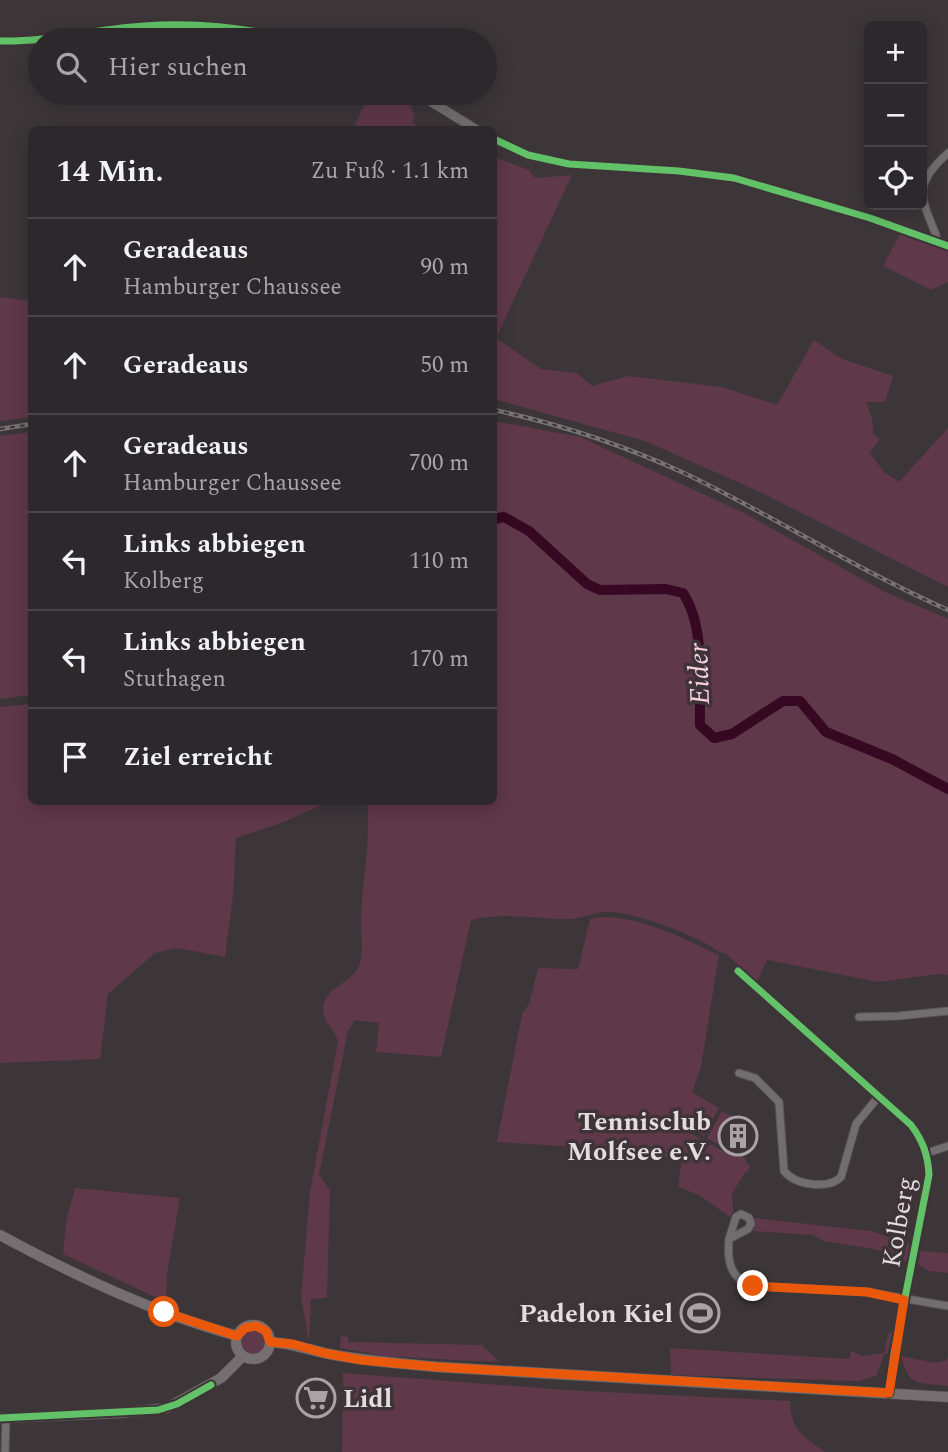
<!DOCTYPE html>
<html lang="de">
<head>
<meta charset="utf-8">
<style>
  body { margin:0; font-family:Spectral,serif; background:#393437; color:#f1f3f6 }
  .controls { position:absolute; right:21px; top:21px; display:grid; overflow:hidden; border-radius:10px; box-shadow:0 4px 18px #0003 }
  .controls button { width:63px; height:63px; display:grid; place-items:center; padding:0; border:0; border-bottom:2px solid #484447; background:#2d282b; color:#f1f3f6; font:35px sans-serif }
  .stop { position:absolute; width:21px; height:21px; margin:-16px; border:5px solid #ea580c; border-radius:50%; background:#fff }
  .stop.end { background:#ea580c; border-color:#fff; box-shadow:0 2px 7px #0008 }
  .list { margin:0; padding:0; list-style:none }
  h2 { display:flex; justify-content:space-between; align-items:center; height:91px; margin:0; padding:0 28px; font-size:30px }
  h2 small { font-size:23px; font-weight:400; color:#a7a6a9 }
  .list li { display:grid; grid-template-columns:46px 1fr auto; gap:21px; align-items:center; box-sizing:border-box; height:98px; padding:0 28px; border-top:2px solid #484447 }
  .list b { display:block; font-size:26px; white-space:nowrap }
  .list p { margin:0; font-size:23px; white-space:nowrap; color:#a7a6a9 }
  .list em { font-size:23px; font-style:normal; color:#a7a6a9 }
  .icon { flex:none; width:38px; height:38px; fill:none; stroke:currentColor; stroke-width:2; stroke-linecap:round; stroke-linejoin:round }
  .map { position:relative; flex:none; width:948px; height:1452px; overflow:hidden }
  .search { position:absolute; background:#2d282b; box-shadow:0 4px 18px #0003; left:28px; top:28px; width:469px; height:77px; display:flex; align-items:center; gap:18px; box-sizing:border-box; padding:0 24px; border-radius:38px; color:#a7a6a9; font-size:26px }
  .panel { position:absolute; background:#2d282b; box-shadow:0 4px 18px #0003; left:28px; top:126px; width:469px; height:679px; border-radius:10px }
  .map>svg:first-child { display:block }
  .green { fill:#5f384a }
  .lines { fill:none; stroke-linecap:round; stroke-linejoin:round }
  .river { stroke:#360822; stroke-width:10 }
  .minor-casing { stroke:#595456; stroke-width:9 }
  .tertiary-casing { stroke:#595456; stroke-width:10 }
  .secondary-casing { stroke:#595456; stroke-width:11 }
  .minor { stroke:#726e70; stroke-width:7 }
  .tertiary { stroke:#726e70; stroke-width:9 }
  .secondary { stroke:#756f71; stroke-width:10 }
  .rail-casing { stroke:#787475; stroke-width:4.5 }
  .rail { stroke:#3e3438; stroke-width:2; stroke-dasharray:5; stroke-linecap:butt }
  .cycleway-casing { stroke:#3e3438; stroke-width:11 }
  .cycleway { stroke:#61c268; stroke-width:7 }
  .route { stroke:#ea580c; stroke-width:9 }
  .labels { text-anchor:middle; stroke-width:7; stroke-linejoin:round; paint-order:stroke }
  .poi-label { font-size:26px; font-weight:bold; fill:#e3dddf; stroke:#3e3438; text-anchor:end }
  .street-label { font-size:26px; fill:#e3dddf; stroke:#3e3438 }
  .water-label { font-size:28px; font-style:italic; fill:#facee1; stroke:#3e3438 }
</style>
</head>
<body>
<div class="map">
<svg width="948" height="1452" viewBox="0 0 948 1452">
  <rect width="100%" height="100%" fill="#3c3639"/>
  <g class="green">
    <path d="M369 93H394L413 103 411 108 415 115 412 122 422 129H353Z"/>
    <path d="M494 157 529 170 535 178 572 175 496 338 541 369 577 373 592 386 628 376 722 387 777 405 814 340 842 359 893 376 885 402H866L872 419 874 435 880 439 870 453 883 471 899 482 948 428V587L760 492 645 441 494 399Z"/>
    <path d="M900 234 948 251V282L931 290 883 266Z"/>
    <path d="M0 297 31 301 32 417 0 421Z"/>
    <path d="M494 421 580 437 744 513 885 592 948 619V975L938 974 879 982 767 960 757 982 727 955V954L719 952C702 937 627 909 604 912 590 914 577 920 562 919 530 918 503 912 471 920L441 1057 376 1052 379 1023 355 1020 348 1031 319 1175 330 1190 327 1298 311 1299 309 1343 301 1296 310 1192 338 1041C334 1030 322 1020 323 1008 324 987 354 983 360 963 364 949 360 930 361 915 363 876 371 840 367 802H494Z"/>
    <path d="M31 432V695L0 699V436Z"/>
    <path d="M31 704 32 802H329L281 823 236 838 233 896 225 957 177 948 155 953 108 994 100 1059 0 1063V707Z"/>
    <path d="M602 917C644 917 682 938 719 955L701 1067 692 1092 719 1108 704 1136 689 1129 690 1133 732 1156H743L750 1167 747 1173 745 1172 732 1194 733 1211 730 1217 699 1195 678 1187 682 1159 580 1147 497 1142 522 1014 529 1004 538 968 578 969 590 919Z"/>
    <path d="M722 1111 736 1119 721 1146 707 1138Z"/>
    <path d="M75 1188 180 1198 167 1274 166 1302 63 1254 66 1222Z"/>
    <path d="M754 1218 871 1231 911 1245 908 1262 875 1249 823 1241 813 1235 753 1231 755 1226Z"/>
    <path d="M921 1251 948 1253V1273L929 1271 918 1264Z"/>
    <circle cx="253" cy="1342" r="13"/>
    <path d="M888 1333H893L887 1354H884L877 1375 859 1381 671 1375 670 1348 849 1359 851 1351 863 1356 884 1353Z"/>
    <path d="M341 1336 348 1337V1342L482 1345 499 1361 491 1362 385 1356 340 1348Z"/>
    <path d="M901 1356 934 1363 945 1361 948 1357V1386C918 1382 909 1388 901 1356Z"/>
    <path d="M343 1373 566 1390 790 1401C792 1432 801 1434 825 1452H342Z"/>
  </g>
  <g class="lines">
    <path class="river" d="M494 519 504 517 529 531 587 584 600 590 666 589 683 593C706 628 699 684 700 725L714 738 732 734 783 701H800L826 732 892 759 948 789"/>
    <defs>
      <g id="minor">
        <path d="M936 242V235C921 197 912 185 948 153"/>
        <path d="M738 971 911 1125C923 1141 928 1155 929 1175L894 1354 889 1393"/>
        <path d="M859 1017 898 1016 948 1011"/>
        <path d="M739 1073 755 1078 779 1102 784 1171C795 1185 828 1190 841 1177L856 1124 879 1096"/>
        <path d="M927 1153 948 1146"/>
        <path d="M729 1239 736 1217 741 1214 749 1218 751 1224 748 1229 729 1239C727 1261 730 1279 753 1286L867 1292 948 1306"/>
        <path d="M5 1452 6 1418"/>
      </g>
      <g id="tertiary">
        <path d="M0 41C49 42 95 29 144 26 192 22 246 27 293 40"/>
        <path d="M417 93 477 130"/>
        <path d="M494 139 528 155 569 164 679 171 734 178 870 218 948 246"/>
      </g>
      <g id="secondary">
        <path d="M0 1235C76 1276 154 1313 237 1336"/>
        <circle cx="253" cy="1342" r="17"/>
        <path d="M270 1342C292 1343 312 1351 334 1355 369 1361 403 1364 438 1367L948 1397"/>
        <path d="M0 1418 119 1413 167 1408 221 1378 243 1356"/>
      </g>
    </defs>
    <use href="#minor" class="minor-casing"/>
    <use href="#tertiary" class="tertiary-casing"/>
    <use href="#secondary" class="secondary-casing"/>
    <use href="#minor" class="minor"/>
    <use href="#tertiary" class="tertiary"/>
    <use href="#secondary" class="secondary"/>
    <defs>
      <g id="rail">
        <path d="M494 410C560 424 623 445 684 473 774 516 857 570 948 610"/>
        <path d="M0 429 32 424"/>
      </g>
    </defs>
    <use href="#rail" class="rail-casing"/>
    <use href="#rail" class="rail"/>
    <defs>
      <g id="cycleway">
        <path d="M0 41C49 42 95 29 144 26 192 22 246 27 293 40"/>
        <path d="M494 139 528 155 569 164 679 171 734 178 870 218 948 246"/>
        <path d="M738 971 911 1125C923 1141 928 1155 929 1175L894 1354 889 1393"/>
        <path d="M0 1418 158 1410 177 1404 211 1385"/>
      </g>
    </defs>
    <use href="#cycleway" class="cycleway-casing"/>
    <use href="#cycleway" class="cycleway"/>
  </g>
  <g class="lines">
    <path class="route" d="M164 1312 237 1336 245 1328 256 1326 266 1331 270 1342 293 1344 324 1353 361 1360 438 1367 889 1393 904 1300 867 1292 753 1286"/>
  </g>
  <defs>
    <symbol id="building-ring" viewBox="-11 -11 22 22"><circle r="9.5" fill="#3e3438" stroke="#a9a3a5" stroke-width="1.5"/><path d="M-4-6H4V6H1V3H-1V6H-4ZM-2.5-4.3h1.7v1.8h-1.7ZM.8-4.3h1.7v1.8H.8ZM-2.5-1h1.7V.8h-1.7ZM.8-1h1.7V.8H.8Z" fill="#a9a3a5"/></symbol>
    <symbol id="stadium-ring" viewBox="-11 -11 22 22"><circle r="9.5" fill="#3e3438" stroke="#a9a3a5" stroke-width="1.5"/><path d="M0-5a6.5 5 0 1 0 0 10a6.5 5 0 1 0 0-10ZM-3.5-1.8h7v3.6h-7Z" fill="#a9a3a5"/></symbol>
    <symbol id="supermarket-ring" viewBox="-11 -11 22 22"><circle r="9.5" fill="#3e3438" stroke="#a9a3a5" stroke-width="1.5"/><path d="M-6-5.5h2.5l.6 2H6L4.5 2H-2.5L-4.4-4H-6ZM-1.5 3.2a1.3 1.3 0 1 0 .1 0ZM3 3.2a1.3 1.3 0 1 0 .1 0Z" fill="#a9a3a5"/></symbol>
  </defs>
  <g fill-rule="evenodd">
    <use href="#building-ring" x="716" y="1114" width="44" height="44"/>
    <use href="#stadium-ring" x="678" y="1291" width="44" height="44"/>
    <use href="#supermarket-ring" x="294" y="1376" width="44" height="44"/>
  </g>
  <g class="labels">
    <g class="poi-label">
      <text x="711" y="1130">Tennisclub<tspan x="711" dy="30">Molfsee e.V.</tspan></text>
      <text x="673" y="1322">Padelon Kiel</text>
      <text x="343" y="1407" text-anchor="start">Lidl</text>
    </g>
    <g class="street-label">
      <text transform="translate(898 1222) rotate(-80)" y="9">Kolberg</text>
    </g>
    <g class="water-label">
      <text transform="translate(698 674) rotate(-92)" y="10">Eider</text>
    </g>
  </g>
</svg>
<div class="controls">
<button>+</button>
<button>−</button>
<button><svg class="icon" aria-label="locate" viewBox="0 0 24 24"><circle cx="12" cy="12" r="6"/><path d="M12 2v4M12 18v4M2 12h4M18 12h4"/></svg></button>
</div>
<div class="stop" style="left:164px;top:1312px"></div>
<div class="stop end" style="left:753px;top:1286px"></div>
<div class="search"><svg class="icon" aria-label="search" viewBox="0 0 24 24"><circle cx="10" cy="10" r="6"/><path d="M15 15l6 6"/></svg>Hier suchen</div>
<section class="panel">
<h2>14 Min.<small>Zu Fuß · 1.1 km</small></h2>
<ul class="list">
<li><svg class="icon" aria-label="ahead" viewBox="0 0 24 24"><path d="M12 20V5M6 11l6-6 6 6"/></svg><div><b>Geradeaus</b><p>Hamburger Chaussee</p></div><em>90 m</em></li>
<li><svg class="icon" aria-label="ahead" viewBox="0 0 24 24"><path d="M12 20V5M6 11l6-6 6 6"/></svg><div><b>Geradeaus</b></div><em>50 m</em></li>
<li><svg class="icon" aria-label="ahead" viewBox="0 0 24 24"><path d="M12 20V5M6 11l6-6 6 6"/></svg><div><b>Geradeaus</b><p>Hamburger Chaussee</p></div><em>700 m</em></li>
<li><svg class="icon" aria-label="left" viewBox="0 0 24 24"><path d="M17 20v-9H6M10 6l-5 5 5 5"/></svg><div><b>Links abbiegen</b><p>Kolberg</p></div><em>110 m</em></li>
<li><svg class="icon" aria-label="left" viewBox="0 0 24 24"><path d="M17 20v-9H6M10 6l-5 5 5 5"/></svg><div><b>Links abbiegen</b><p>Stuthagen</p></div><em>170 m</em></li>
<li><svg class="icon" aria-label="arrive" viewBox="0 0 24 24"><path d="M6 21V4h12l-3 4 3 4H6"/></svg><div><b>Ziel erreicht</b></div></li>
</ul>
</section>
</div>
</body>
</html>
